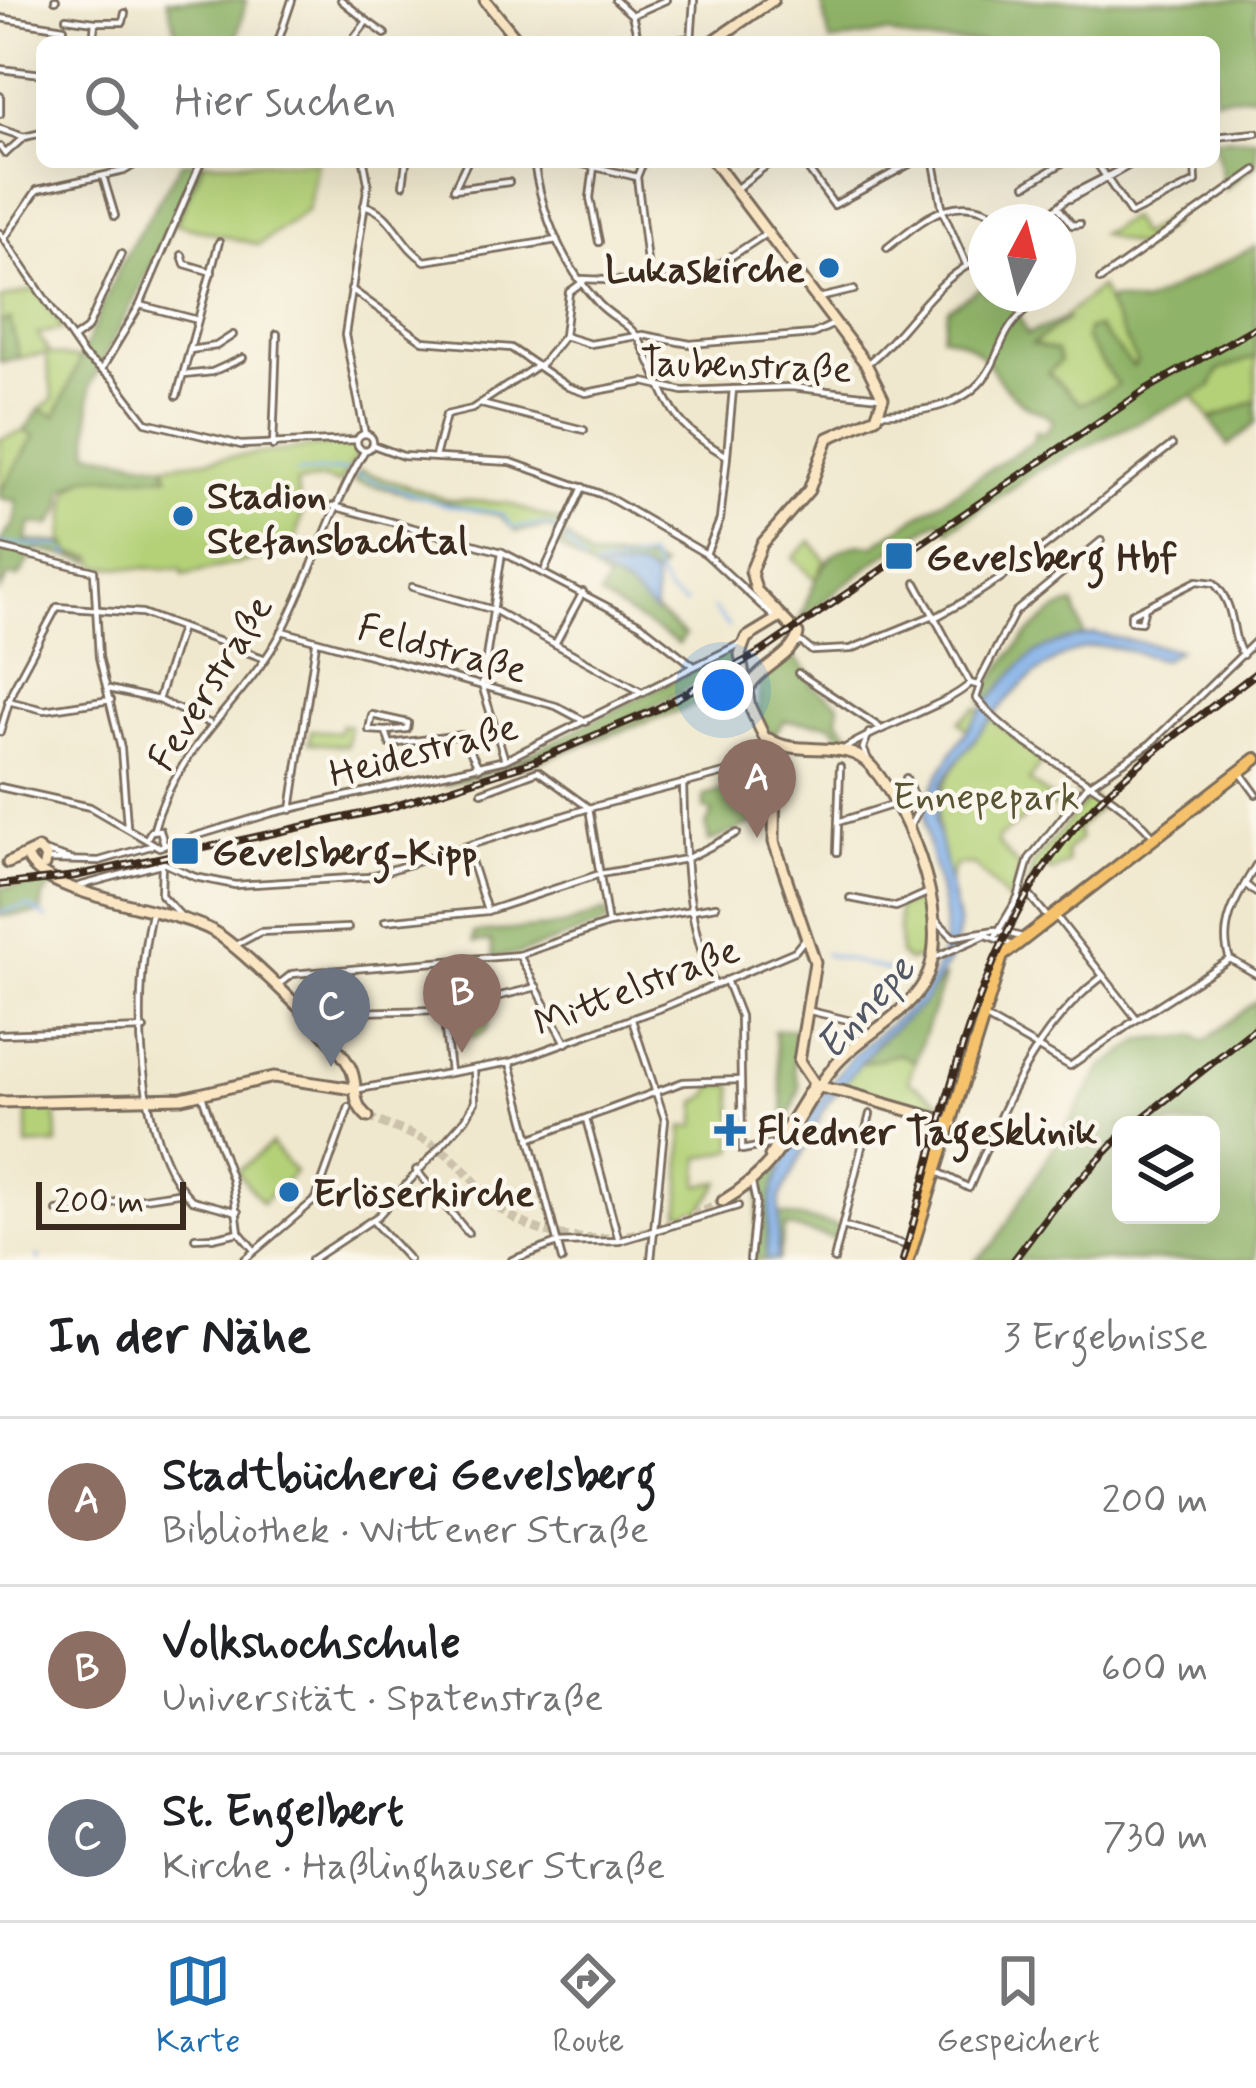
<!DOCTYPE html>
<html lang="de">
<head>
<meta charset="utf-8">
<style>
  body { margin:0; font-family:Mynerve,sans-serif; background:#f2f2f2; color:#202124 }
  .controls { position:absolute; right:36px; bottom:36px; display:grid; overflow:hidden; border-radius:18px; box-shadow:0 12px 48px #0002 }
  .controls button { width:108px; height:108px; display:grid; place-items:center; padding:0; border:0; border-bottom:3px solid #e0e0e0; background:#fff; color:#202124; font:60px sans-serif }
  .compass { position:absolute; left:968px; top:204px; width:108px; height:108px; border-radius:50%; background:#fff; box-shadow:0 12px 48px #0002; rotate:7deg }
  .scale { position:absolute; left:36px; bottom:30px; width:150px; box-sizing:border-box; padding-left:12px; border:6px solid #3b2a1e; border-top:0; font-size:33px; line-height:42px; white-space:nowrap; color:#3b2a1e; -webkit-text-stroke:9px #fbf7ec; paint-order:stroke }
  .you { position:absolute; left:723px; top:690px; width:42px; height:42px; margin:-30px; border:9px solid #fff; border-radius:50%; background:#1a73e8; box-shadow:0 0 0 18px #1a73e833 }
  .badge { display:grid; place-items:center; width:78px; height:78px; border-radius:50%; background:#1f6fb2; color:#fff; font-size:39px; font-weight:700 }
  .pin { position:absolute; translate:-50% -99px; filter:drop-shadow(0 3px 6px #0008) }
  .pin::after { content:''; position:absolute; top:63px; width:42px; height:36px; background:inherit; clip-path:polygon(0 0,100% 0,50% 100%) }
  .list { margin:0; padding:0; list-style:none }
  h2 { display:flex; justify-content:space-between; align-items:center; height:156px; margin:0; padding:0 48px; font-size:51px }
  h2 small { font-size:39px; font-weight:400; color:#757577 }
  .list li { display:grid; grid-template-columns:78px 1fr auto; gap:36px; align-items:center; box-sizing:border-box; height:168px; padding:0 48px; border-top:3px solid #e0e0e0 }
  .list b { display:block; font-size:45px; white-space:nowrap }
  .list p { margin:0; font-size:39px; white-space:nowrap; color:#757577 }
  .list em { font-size:39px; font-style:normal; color:#757577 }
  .icon { flex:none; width:66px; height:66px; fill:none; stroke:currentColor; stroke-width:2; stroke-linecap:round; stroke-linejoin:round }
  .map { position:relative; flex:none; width:1256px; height:1260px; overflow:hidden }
  .search { position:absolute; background:#fff; box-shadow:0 12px 48px #0002; left:36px; right:36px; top:36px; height:132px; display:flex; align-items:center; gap:30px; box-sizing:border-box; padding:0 42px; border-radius:18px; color:#757577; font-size:45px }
  .sheet { height:660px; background:#fff }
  nav { display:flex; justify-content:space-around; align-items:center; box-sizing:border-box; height:168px; border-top:3px solid #e0e0e0; background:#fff; font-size:33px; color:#757577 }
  nav a { display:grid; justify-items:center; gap:6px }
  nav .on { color:#1f6fb2 }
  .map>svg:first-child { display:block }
  .green { fill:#b4d178; stroke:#787e4b; stroke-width:3 }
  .forest { fill:#8fb368; stroke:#656e43; stroke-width:3; fill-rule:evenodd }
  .water { fill:#7eaee9; stroke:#5c6c84; stroke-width:3 }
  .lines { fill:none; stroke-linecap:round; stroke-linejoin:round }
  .stream { stroke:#7eaee9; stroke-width:3 }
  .secondary-tunnel { stroke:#ccc2ab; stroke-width:9; stroke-dasharray:9 4.5; stroke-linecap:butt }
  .minor-casing { stroke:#7a6c5c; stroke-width:10 }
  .secondary-casing { stroke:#7a6c5c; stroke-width:15 }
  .primary-casing { stroke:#7a6c5c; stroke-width:16 }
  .minor { stroke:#fff; stroke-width:4.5 }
  .secondary { stroke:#fbe6c4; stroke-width:9 }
  .primary { stroke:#f5c16b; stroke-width:10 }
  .rail-casing { stroke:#3b2a1e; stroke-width:8 }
  .rail { stroke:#fbf7ec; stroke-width:3; stroke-dasharray:9; stroke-linecap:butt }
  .poi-dot { fill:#1f6fb2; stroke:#fbf7ec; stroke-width:4.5 }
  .labels { text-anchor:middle; stroke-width:9; stroke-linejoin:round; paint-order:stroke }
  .poi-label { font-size:39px; font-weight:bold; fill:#3b2a1e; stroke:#fbf7ec; text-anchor:start }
  .street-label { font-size:39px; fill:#3b2a1e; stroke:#fbf7ec }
  .park-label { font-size:39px; fill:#595434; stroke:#fbf7ec }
  .water-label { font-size:42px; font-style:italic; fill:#525865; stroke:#fbf7ec }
</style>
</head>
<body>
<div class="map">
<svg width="1256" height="1260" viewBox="0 0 1256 1260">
  <rect width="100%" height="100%" fill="#fbf7ec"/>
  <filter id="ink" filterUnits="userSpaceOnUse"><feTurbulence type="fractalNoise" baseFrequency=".00833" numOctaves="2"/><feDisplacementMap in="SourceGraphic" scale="24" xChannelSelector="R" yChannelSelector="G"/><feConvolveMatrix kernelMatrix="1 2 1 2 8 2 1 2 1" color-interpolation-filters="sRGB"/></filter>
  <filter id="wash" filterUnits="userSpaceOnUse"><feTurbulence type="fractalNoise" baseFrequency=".004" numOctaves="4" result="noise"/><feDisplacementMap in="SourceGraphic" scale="48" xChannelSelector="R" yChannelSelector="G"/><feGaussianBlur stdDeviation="2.7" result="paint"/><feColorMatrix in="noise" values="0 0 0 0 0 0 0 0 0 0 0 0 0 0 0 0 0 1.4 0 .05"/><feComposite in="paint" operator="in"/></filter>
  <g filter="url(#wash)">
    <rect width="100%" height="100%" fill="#f0e8ce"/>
    <g class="green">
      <path d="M204 162H317L308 210 259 245 176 224Z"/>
      <path d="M1130 218 1140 235 1168 218 1173 222 1140 247 1100 234Z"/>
      <path d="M1100 287 1137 362 1133 368 1097 327 1086 340 1118 386 1080 404 1048 372 1031 344Z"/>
      <path d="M36 289 63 329 38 334 50 354 82 359 55 416 40 409 53 399 46 354 19 358 10 320 0 322V299Z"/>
      <path d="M1256 357V401L1210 419 1192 394 1211 387 1219 370Z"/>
      <path d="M24 431 35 435 0 492V439Z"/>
      <path d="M352 442 359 451 339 484 323 479 296 483 302 513 294 546 275 555 183 575 182 569 98 567 94 557 72 554 63 538 69 490 87 477 167 476 165 465Z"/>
      <path d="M360 471 449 500 507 503 565 524 561 535 547 527 517 532 500 516 354 481Z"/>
      <path d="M811 541 825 560 816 580 793 558Z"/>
      <path d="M977 707 1043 760 1029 781 1052 798H1074L1056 819 1060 812 1046 802 999 838 997 843 1020 868 1011 904 974 865H955L949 883C934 818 928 793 975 740L959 721Z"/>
      <path d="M341 725 350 726 347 746 309 743 311 730 339 732Z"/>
      <path d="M1091 795 1099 807 1077 830 1080 839 1066 852 1068 863 1052 872 1046 867 1027 889 1033 864Z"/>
      <path d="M924 899 929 955 908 961 900 955 898 907Z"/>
      <circle cx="474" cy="1022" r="14"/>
      <path d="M900 1054 915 1061 908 1081 945 1105 941 1111 841 1084 858 1064Z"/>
      <path d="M711 1085H733L734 1150 700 1158 699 1185 720 1182 702 1209 680 1215 683 1127 696 1126 697 1103 711 1093Z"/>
      <path d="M56 1107 57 1144 27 1146V1108Z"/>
      <path d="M271 1144 295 1172 262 1203 237 1172Z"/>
    </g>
    <g class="forest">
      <path d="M167 0H246L236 42 177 36Z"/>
      <path d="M829 0H1256V95L1214 98V42H919L888 33 830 42 822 5Z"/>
      <path d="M1256 138V164L1225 189 1214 139Z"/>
      <path d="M182 162H204L90 386 89 452 165 465 168 476 87 477 64 489 61 510 51 525 31 523 26 541 65 543 72 554 90 557 92 562 36 549 19 577 9 575 0 591V542L15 522 17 501 0 498V492L35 436 24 431 40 409 56 416 120 265Z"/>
      <path d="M1256 246V357L1219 370 1211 387 1040 469 949 530 940 520 882 556 800 619C815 582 826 538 874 545L1033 441 1035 431 1044 434 1053 421C1043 409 1032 411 1021 402 985 374 994 348 942 335L948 309 986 284V294H1040L1016 309 1027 334 1069 318 1032 344 1057 351 1060 361 1048 373 1081 404 1118 385 1086 340 1087 330 1097 327 1133 367 1137 362 1107 304 1111 299 1143 304Z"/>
      <path d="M10 319 19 358 0 362V322Z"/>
      <path d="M1256 401V423L1228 446 1210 419Z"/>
      <path d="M566 536 590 558 646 560 662 568 654 576 639 568 597 572 626 586 685 636 679 644 600 597 607 581 559 547Z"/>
      <path d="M1074 604 1084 636 1034 654 990 703 982 701C992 673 1042 609 1074 604Z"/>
      <path d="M727 653 737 658C650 715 545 757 446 785L453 778 513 762Z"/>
      <path d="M789 653 814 678 811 685 839 704 838 720 852 736 845 741 831 724 784 721 773 736 758 719 760 677Z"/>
      <path d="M741 667 743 678 695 705 519 768 654 712Z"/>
      <path d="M740 785 742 804H754L757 822 709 842 706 825 713 812 704 808V796Z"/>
      <path d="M54 883 43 896 41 913 0 916V888Z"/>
      <path d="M606 911 608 923 518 954 493 957 491 941 474 942V933L563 926Z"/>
      <path d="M945 976 915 1061 899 1054 858 1064Z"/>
      <path d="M1256 1001V1260H975L995 1243 1103 1067 1142 1040 1196 1036 1204 1042ZM1121 1125H1211V1215H1121Z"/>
      <path d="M795 1029 794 1069 800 1087 786 1126 774 1031Z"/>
      <path d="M775 1166 781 1169 770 1212 839 1226 835 1239 785 1226 778 1260H753L761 1182Z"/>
    </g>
    <g class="water">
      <path d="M639 568 655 577V613L625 586 595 570Z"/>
      <path d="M1096 634 1179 650 1163 660C1145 655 1109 643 1090 647 1031 658 986 725 951 769L942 783 936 821 959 927 953 955 924 1003 878 1042 827 1104 780 1198 777 1260H766C768 1236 767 1210 774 1188 782 1159 832 1077 853 1056 880 1029 917 1008 935 972 961 918 926 870 925 814 925 778 1007 671 1036 653 1051 643 1078 637 1096 634Z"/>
    </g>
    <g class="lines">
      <g class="stream">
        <path d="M296 473 347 470"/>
        <path d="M356 475 445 505 502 514 513 528 546 525 558 530"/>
        <path d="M565 539 584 563"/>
        <path d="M0 544 61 546"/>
        <path d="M64 551 70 555"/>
        <path d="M594 568 648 557 668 593 686 604"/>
        <path d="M713 609 729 627"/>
        <path d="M0 912 28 906 47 918"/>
        <path d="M825 954 898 973"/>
        <path d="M38 1256 39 1260"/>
      </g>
    </g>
  </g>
  <g filter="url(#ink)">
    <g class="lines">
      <path class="secondary-tunnel" d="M368 1117C393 1129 421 1135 443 1151 465 1168 481 1191 502 1210 571 1260 652 1236 723 1201"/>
      <defs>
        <g id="minor">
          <path d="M55 0H56"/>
          <path d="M341 0 367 21 351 42"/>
          <path d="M615 0 632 15 666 0"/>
          <path d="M632 15 639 42"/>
          <path d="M0 18 64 28"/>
          <path d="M66 18 95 22 93 42"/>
          <path d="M367 21 385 34"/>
          <path d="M96 22H123L125 13"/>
          <path d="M278 42 292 0"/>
          <path d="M661 42 691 38"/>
          <path d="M691 42 694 0"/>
          <path d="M0 69 42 74"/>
          <path d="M0 96V114"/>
          <path d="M0 129 24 137 42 133"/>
          <path d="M1214 137 1256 133"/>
          <path d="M0 147 5 154 24 137"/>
          <path d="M364 162 368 183 345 335 365 434"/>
          <path d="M534 162C542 214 562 264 599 304 611 317 632 325 640 341 671 400 662 419 727 456L720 520 706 554"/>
          <path d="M574 162 637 177"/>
          <path d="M643 162 637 177 649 279"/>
          <path d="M803 162 834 205 913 162"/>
          <path d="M934 162 943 212 966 264"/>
          <path d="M1096 162 1131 214 1196 182 1195 162"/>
          <path d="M594 167 590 198 599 242"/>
          <path d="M103 176 115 216"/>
          <path d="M403 185 406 162"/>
          <path d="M1026 185 1064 162"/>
          <path d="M737 188 771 162"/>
          <path d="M454 189 509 182"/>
          <path d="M454 189 467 162"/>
          <path d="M1070 199 1135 162"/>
          <path d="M364 205C394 213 399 245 425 261L557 240"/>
          <path d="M1059 208 1072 225 1080 224"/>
          <path d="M1041 222 1072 194 1129 165"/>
          <path d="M0 233 84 356 113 379 146 422 241 445 357 440"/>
          <path d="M4 239 37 190 124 171 139 162"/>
          <path d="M887 248C927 216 958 187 1007 222"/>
          <path d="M182 255 185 264 212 272"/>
          <path d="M582 279 628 281 715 267 764 235"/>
          <path d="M1100 280 1256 170"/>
          <path d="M351 289 423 341 511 348 568 387 586 393 644 382 683 391 791 387 880 397"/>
          <path d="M819 298 854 290"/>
          <path d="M140 305 198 320 219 242"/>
          <path d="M564 336 590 344 643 335 690 344 813 334 836 323"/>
          <path d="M73 339 87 329 121 254"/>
          <path d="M190 350 216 346 233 335"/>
          <path d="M868 363C911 329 933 276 986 257"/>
          <path d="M540 366 564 336 569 292 584 281"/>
          <path d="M101 370 140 305 201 162"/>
          <path d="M184 375 212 372 243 358"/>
          <path d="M177 396 198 320"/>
          <path d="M481 404 584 430"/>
          <path d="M881 413C920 413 971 407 991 367 1002 345 1004 329 1025 311"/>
          <circle cx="365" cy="442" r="8"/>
          <path d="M373 445 403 456 511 462 606 496 706 554 774 617"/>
          <path d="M273 446 277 334"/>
          <path d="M727 455 733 389"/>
          <path d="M435 457 446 415 472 409 538 365"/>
          <path d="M333 506 502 552 640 624 694 666"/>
          <path d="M0 548 94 571 99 657 121 749 127 825"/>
          <path d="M502 552 482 685 504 757"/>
          <path d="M545 569 583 487"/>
          <path d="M916 583 970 683 980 686 976 698"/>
          <path d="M412 587 494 610 643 693"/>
          <path d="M1145 607 1141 622 1131 621V614L1197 581 1214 583C1238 608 1229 635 1243 655"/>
          <path d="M936 617C1023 572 1094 505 1172 445"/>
          <path d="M282 631 556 706 586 722"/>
          <path d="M555 644 583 592"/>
          <path d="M795 646 801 642 812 651 851 649 934 615"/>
          <path d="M798 673 879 727"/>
          <path d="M978 684 1015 612 1101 541"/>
          <path d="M109 689 158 700 209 723"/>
          <path d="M976 698C1023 757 1107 780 1154 837"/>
          <path d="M158 700 180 631"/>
          <path d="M8 701 44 710 111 700"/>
          <path d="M386 731 407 729 408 723 372 715 369 730 386 731 390 744 462 735 479 768"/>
          <path d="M0 732 13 689 57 607 142 613 263 658"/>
          <path d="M869 733 863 748 869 762"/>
          <path d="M844 749C873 729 955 702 970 683"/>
          <path d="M1240 772 1256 794"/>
          <path d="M906 778 919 809 910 826"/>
          <path d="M683 783C685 849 685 923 714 983"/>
          <path d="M0 787 90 807 159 847 272 813 505 760 742 643"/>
          <path d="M482 792 538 771 589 808 608 924"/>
          <path d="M291 810 316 643"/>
          <path d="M838 822 895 804"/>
          <path d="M154 829C173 752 246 698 280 635 312 575 330 509 365 450"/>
          <path d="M147 838 151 831 160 830 164 844"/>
          <path d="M467 848 487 911"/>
          <path d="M46 852 69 859"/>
          <path d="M837 852 840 767"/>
          <path d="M46 860 99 861 151 846"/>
          <path d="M162 863 161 895 184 919"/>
          <path d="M1256 865C1239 894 1217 926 1230 959L1256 974"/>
          <path d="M1245 884 1256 893"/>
          <path d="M79 886 164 863 195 877 235 885 368 877 589 808 775 760"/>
          <path d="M1030 896 1049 919"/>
          <path d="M850 898 896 907 927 893"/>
          <path d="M151 914C133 988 134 1145 192 1200L238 1212"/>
          <path d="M1055 915 1137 1019"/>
          <path d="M936 920 953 937 995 930 1022 937"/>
          <path d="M385 921 487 911 600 874 686 859 737 833"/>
          <path d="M996 935 1018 898 1029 859 1087 786 1150 744 1256 641"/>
          <path d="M234 946 260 932 348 928"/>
          <path d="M519 955 566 1043"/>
          <path d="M931 959 986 935 1013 945"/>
          <path d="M726 980 740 1016 742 1150 779 1143"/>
          <path d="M278 985 292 974 519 955 608 924 716 906"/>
          <path d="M810 1011 856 1022 863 1038"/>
          <path d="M443 1012 450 1072"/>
          <path d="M305 1013 443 1010 537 987"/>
          <path d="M986 1018 1070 1066 1126 1027"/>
          <path d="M632 1020 665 1120 651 1260"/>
          <path d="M1128 1025 1230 959"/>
          <path d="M0 1034 144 1029"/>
          <path d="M510 1063 562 1260"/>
          <path d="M359 1089 511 1062 664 1007 795 951 804 940"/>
          <path d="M201 1093 232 1180 239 1232 254 1250"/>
          <path d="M586 1119 619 1241"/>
          <path d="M529 1139 683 1082 741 1080"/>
          <path d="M416 1170 468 1233"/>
          <path d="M936 1171 969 1188C1004 1109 1031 1030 1103 976"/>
          <path d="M57 1211 184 1192"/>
          <path d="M372 1220 409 1260"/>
          <path d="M843 1226 912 1247"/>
          <path d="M195 1238 212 1237"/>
          <path d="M212 1238 239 1232"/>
          <path d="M244 1260 316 1199 349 1107"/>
          <path d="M311 1260 378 1216 466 1118 475 1102 474 1069"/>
          <path d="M512 1260 557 1243 619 1241 738 1206"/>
          <path d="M750 1260 756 1202 752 1184"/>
          <path d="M834 1260 870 1114"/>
        </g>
        <g id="secondary">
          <path d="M485 0 519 42"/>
          <path d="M712 42 773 0"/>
          <path d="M714 162 866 364 883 398 876 417 828 438 809 490 762 544 751 571 756 590 798 634C793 657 761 666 749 687"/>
          <path d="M779 618 746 638 740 654 750 707 775 760 774 842 815 962 799 1061 816 1086 846 1093"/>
          <path d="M28 858C44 896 173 908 213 931 239 946 337 1041 350 1067 360 1086 349 1101 368 1117"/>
          <path d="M8 863 38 849 46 856 44 865"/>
          <path d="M841 1091 952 1123"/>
          <path d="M0 1102 182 1098 274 1077 354 1089"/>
          <path d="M770 1156 814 1084"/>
          <path d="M723 1201C788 1162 789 1122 832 1069 857 1038 897 1021 920 989 959 933 911 813 872 767 846 736 799 759 769 739"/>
        </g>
        <path id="primary" d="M908 1260 1002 956 1256 759"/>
      </defs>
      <use href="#minor" class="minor-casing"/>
      <use href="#secondary" class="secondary-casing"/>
      <use href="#primary" class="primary-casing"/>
      <use href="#minor" class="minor"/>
      <use href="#secondary" class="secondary"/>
      <use href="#primary" class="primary"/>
      <defs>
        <g id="rail">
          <path d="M0 885 75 876 389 808 532 762 655 710 761 652 1147 389 1256 327"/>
          <path d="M1134 1125 1256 1028"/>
          <path d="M903 1260C946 1111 975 940 1080 821 1130 765 1197 719 1256 673"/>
          <path d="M1014 1260 1053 1208 1121 1136"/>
        </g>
      </defs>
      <use href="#rail" class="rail-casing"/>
      <use href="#rail" class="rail"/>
    </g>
  </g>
  <g class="poi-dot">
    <circle cx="829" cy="268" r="12"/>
    <circle cx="183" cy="516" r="12"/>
    <rect x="884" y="541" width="30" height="30" rx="6"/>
    <rect x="170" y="836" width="30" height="30" rx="6"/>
    <path d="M724 1112h12v12h12v12h-12v12h-12v-12h-12v-12h12z"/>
    <circle cx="289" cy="1192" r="12"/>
  </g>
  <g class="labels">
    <g class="poi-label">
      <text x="805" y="282" text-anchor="end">Lukaskirche</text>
      <text x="207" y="508">Stadion<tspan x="207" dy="45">Stefansbachtal</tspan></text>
      <text x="926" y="570">Gevelsberg Hbf</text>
      <text x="212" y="865">Gevelsberg-Kipp</text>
      <text x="757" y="1144">Fliedner Tagesklinik</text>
      <text x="313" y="1206">Erlöserkirche</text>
    </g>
    <g class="street-label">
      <text transform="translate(746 364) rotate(2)" y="14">Taubenstraße</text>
      <text transform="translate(443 647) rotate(15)" y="14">Feldstraße</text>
      <text transform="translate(209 682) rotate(-58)" y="14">Feverstraße</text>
      <text transform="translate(423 749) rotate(-15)" y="14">Heidestraße</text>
      <text transform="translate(636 985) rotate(-21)" y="14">Mittelstraße</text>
    </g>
    <g class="park-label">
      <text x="986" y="809">Ennepepark</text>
    </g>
    <g class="water-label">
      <text transform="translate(864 1006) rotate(-48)" y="15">Ennepe</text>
    </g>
  </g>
</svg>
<div class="controls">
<button><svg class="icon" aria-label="layers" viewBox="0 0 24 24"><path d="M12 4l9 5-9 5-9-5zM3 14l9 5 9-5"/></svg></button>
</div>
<svg class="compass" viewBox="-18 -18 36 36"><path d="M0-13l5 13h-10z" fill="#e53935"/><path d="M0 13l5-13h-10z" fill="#757577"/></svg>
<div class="scale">200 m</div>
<div class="you"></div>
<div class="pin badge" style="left:757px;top:838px;background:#8d6e63">A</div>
<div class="pin badge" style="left:462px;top:1053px;background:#8d6e63">B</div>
<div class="pin badge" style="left:331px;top:1067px;background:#6b7280">C</div>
<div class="search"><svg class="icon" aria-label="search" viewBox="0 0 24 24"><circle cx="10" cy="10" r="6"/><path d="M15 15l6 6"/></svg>Hier suchen</div>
</div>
<section class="sheet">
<h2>In der Nähe<small>3 Ergebnisse</small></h2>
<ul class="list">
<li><span class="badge" style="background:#8d6e63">A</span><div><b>Stadtbücherei Gevelsberg</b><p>Bibliothek · Wittener Straße</p></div><em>200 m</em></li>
<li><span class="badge" style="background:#8d6e63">B</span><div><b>Volkshochschule</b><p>Universität · Spatenstraße</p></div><em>600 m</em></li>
<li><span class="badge" style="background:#6b7280">C</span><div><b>St. Engelbert</b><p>Kirche · Haßlinghauser Straße</p></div><em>730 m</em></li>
</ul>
</section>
<nav>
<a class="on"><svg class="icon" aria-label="map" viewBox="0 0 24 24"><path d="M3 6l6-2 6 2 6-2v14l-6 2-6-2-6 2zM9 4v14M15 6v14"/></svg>Karte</a>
<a><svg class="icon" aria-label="directions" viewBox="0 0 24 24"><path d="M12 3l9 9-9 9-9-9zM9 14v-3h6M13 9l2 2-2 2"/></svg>Route</a>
<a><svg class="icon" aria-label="saved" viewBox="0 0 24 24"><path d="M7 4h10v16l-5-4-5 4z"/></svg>Gespeichert</a>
</nav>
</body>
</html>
